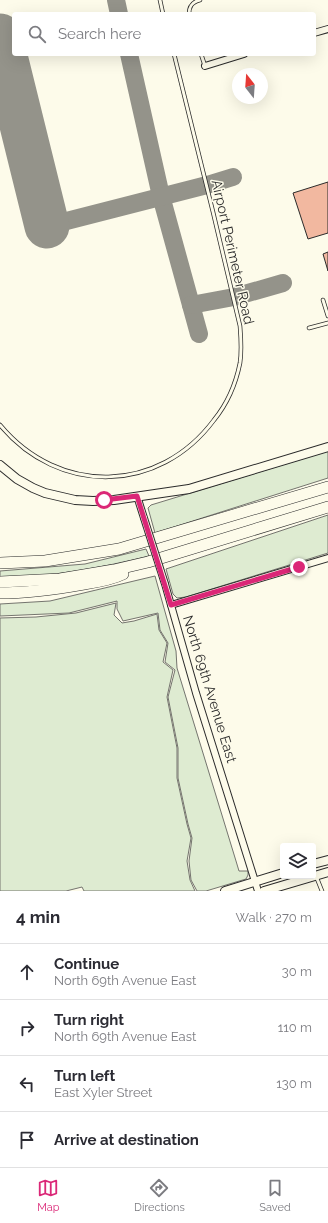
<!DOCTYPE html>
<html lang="en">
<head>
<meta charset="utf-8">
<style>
  body { margin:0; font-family:Raleway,sans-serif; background:#f7f7f7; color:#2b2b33 }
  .controls { position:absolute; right:12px; bottom:12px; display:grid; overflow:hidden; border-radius:4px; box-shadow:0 4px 16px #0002 }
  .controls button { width:36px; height:36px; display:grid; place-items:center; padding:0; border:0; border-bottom:1px solid #e1e1e2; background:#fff; color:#2b2b33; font:20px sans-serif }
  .compass { position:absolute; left:232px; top:68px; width:36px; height:36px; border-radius:50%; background:#fff; box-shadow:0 4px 16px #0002; rotate:343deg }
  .stop { position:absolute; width:12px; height:12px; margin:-9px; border:3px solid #db2777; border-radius:50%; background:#fff }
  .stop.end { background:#db2777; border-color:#fff; box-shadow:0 1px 4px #0008 }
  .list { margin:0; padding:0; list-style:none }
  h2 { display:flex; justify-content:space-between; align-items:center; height:52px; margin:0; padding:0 16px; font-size:17px }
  h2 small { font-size:13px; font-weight:400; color:#7c7c81 }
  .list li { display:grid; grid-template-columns:26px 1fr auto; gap:12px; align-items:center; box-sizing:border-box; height:56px; padding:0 16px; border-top:1px solid #e1e1e2 }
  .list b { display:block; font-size:15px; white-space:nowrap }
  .list p { margin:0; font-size:13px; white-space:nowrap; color:#7c7c81 }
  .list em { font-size:13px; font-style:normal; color:#7c7c81 }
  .icon { flex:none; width:22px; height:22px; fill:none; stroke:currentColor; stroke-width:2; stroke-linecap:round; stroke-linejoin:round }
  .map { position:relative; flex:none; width:328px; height:891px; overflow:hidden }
  .search { position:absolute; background:#fff; box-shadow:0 4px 16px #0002; left:12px; right:12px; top:12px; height:44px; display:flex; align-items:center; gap:10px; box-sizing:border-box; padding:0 14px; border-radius:4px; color:#7c7c81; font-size:15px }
  .sheet { height:276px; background:#fff }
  nav { display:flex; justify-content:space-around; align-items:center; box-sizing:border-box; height:56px; border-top:1px solid #e1e1e2; background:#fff; font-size:11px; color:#7c7c81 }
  nav a { display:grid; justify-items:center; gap:2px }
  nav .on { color:#db2777 }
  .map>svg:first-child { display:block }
  .green { fill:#deebd1; stroke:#74746e }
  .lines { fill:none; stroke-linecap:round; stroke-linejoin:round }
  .taxiway { stroke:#94938a; stroke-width:18 }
  .runway { stroke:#94938a; stroke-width:45 }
  .building { fill:#f2b8a0; stroke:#2b2b2b }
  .lane-casing { stroke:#2b2b2b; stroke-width:4.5 }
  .street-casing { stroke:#2b2b2b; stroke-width:8 }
  .secondary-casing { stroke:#2b2b2b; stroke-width:10 }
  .highway-casing { stroke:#2b2b2b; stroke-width:12 }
  .lane { stroke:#fdfbea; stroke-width:3 }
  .street { stroke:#fdfbea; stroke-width:6 }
  .secondary { stroke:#fdfbea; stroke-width:8 }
  .highway { stroke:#fdfbea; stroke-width:11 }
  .street-bridge-casing { stroke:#2b2b2b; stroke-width:8; stroke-linecap:butt }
  .street-bridge { stroke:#fdfbea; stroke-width:6 }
  .route { stroke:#db2777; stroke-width:5 }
  .labels { text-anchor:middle; stroke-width:3; stroke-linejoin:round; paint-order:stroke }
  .street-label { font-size:14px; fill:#2b2b2b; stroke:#fdfbea }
</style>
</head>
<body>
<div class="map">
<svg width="328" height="891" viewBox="0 0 328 891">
  <rect width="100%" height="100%" fill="#fdfbea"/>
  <g class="green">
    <path d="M328 451V478L155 533 148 508 151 505Z"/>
    <path d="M328 515V553L186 597 177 598 173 594 166 569Z"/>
    <path d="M146 549 149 556C100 568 51 577 0 578V571L85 564Z"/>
    <path d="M155 576 176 651 177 668 236 861 239 871H248V875L246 879 206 891H197L191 880 189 861 192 838 188 824 178 778V748L168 697 175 670 165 662 168 643 160 630 158 613 123 621 117 609V601L69 613 0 616V604L50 601Z"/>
    <path d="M116 603 114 615 122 623 134 621 157 614 159 630 167 643 163 662 173 670 167 697 177 748V778L187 824 191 838 187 861 190 880 195 891H84L82 887 66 891H0V618L36 617 76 613Z"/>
  </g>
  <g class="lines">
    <g class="taxiway">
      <path d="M116 0 119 14"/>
      <path d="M0 51 14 48"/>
      <path d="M129 54 161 196 199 334"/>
      <path d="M47 226 207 185 233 177"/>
      <path d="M191 305 234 297 283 283"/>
    </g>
    <path class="runway" d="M0 36 47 226"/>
  </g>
  <g class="building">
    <path d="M328 182V233L308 239 293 193Z"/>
    <path d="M328 252V271L323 254Z"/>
  </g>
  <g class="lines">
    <defs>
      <g id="lane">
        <path d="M160 0 163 14"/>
        <path d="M189 14C189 6 192 2 200 0"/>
        <path d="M201 54 205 66"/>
        <path d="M323 300 328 316"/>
        <path d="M309 328 328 323"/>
        <path d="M0 425C59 496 159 494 214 420 227 404 236 383 240 363 242 350 241 339 240 326L213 212 174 54"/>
        <path d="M316 876 322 891"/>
      </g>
      <g id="street">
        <path d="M314 33 328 29"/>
        <path d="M205 66 244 54"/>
        <path d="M137 496 144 518"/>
        <path d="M165 584 196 693 258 891"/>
        <path d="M171 605 328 558"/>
      </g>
      <g id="secondary">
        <path d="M0 465 17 479 33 488 45 493 75 500 93 501 114 500 189 489 328 447"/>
        <path d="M313 864 328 860"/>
        <path d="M225 891 283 873"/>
        <path d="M264 891 328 872"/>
      </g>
      <g id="highway">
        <path d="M0 563 45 561 119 549 328 487"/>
        <path d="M0 582 60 579 114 570 148 562 328 507"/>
        <path d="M0 593C28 593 56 589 84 584 97 582 111 580 123 574"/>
      </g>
    </defs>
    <use href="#lane" class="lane-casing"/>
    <use href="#street" class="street-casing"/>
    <use href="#secondary" class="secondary-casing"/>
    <use href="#highway" class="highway-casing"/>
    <use href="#lane" class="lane"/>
    <use href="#street" class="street"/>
    <use href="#secondary" class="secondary"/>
    <use href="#highway" class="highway"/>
    <defs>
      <path id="street-bridge" d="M144 518 165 584"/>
    </defs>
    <use href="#street-bridge" class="street-bridge-casing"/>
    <use href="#street-bridge" class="street-bridge"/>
  </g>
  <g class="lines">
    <path class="route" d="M104 500 137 496 171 605 299 567"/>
  </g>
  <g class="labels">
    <g class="street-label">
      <text transform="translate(233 252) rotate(77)" y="5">Airport Perimeter Road</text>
      <text transform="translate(210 689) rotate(73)" y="5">North 69th Avenue East</text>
    </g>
  </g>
</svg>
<div class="controls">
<button><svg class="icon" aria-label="layers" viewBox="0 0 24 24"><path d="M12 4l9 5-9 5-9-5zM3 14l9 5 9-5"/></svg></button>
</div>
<svg class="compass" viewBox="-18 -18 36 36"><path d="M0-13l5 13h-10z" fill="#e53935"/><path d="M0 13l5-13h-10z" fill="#7c7c81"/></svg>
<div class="stop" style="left:104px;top:500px"></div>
<div class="stop end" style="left:299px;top:567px"></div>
<div class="search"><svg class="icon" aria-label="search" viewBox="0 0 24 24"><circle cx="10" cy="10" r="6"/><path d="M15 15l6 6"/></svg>Search here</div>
</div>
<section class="sheet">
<h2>4 min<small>Walk · 270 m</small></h2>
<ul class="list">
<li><svg class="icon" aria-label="ahead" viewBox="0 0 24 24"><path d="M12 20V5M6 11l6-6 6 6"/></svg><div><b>Continue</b><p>North 69th Avenue East</p></div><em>30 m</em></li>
<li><svg class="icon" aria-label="right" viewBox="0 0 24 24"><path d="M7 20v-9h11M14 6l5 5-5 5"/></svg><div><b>Turn right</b><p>North 69th Avenue East</p></div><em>110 m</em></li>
<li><svg class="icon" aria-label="left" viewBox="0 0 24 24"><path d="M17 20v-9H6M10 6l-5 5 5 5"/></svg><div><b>Turn left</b><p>East Xyler Street</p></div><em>130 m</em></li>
<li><svg class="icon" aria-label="arrive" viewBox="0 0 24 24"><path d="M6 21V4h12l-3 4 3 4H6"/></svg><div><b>Arrive at destination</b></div></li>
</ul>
</section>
<nav>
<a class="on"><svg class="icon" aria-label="map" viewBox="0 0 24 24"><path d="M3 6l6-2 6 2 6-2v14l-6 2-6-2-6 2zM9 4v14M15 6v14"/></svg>Map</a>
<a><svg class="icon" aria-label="directions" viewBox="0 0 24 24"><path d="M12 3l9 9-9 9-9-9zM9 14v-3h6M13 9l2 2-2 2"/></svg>Directions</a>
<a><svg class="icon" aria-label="saved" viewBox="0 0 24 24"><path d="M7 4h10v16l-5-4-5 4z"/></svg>Saved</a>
</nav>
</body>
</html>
